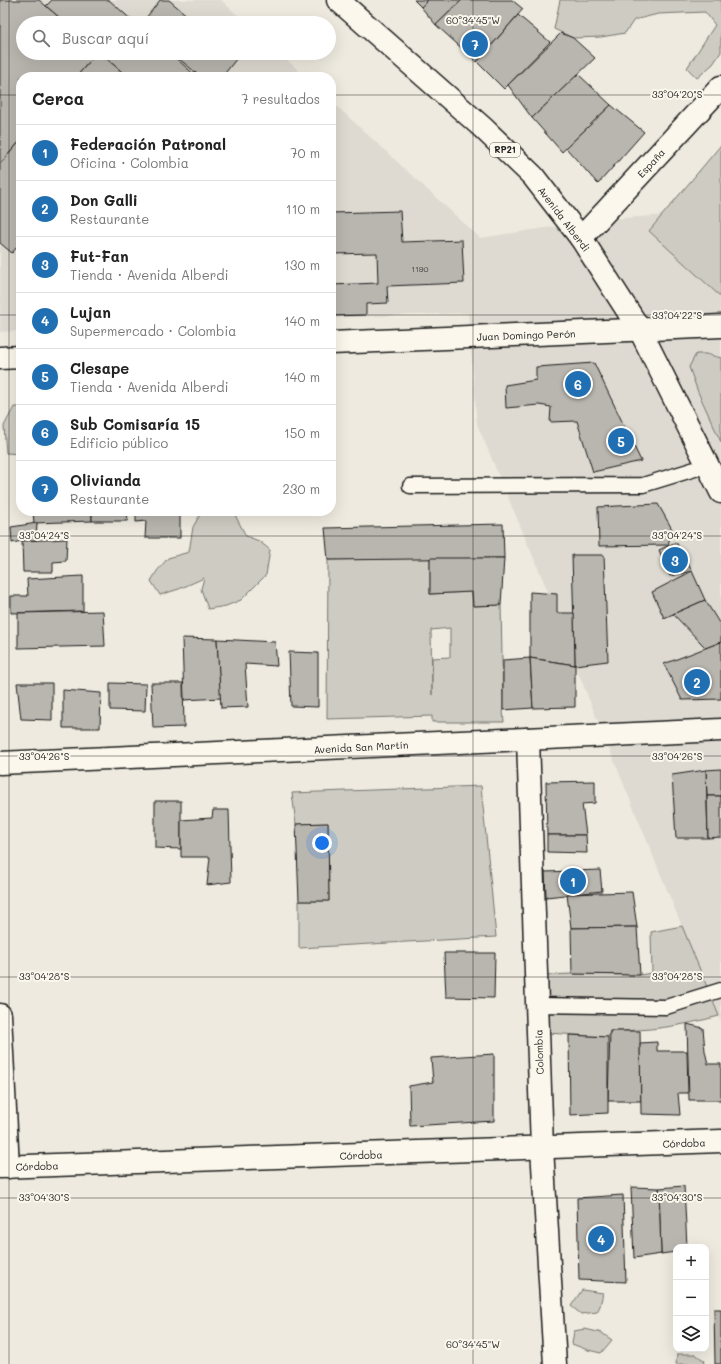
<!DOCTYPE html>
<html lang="es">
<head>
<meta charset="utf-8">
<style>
  body { margin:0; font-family:Mali,sans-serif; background:#f2f2f2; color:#222 }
  .controls { position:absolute; right:12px; bottom:12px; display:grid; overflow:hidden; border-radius:8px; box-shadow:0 4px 16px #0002 }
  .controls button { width:36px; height:36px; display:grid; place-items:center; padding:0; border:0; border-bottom:1px solid #e0e0e0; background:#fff; color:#222; font:20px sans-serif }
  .you { position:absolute; left:322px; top:843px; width:14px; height:14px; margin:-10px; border:3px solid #fff; border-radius:50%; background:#1a73e8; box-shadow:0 0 0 6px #1a73e833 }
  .badge { display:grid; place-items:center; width:26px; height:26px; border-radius:50%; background:#1f6fb2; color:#fff; font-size:13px; font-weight:700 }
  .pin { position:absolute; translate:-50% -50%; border:2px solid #fff; box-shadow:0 1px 4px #0006 }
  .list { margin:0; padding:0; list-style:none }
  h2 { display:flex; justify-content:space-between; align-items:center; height:52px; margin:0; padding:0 16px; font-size:17px }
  h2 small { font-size:13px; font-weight:400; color:#767676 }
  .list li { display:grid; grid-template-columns:26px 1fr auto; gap:12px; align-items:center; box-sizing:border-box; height:56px; padding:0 16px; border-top:1px solid #e0e0e0 }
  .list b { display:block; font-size:15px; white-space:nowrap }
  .list p { margin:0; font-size:13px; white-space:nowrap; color:#767676 }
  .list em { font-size:13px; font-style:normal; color:#767676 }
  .icon { flex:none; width:22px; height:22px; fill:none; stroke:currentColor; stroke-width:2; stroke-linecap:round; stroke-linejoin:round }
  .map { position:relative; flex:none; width:721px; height:1364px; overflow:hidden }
  .search { position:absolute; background:#fff; box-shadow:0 4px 16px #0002; left:16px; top:16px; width:320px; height:44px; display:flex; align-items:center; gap:10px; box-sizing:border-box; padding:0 14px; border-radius:22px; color:#767676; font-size:15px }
  .panel { position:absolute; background:#fff; box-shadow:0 4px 16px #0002; left:16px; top:72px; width:320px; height:444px; border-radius:16px }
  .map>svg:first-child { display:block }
  .built { fill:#dedad1 }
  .green { fill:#ceccc2; stroke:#75746f; fill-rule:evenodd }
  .building { fill:#b9b6af; stroke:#1c1c1c }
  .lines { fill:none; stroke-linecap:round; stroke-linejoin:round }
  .lane-casing { stroke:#1c1c1c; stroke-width:17 }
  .street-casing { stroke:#1c1c1c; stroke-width:25 }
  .secondary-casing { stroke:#1c1c1c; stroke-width:25 }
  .primary-casing { stroke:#1c1c1c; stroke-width:25 }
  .lane { stroke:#fbf7ec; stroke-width:14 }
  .street { stroke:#fbf7ec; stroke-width:22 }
  .secondary { stroke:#fbf7ec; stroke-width:22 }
  .primary { stroke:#fbf7ec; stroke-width:22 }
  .ticks { fill:none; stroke:#1c1c1c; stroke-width:1; stroke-opacity:0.45 }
  .labels { text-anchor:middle; stroke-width:4; stroke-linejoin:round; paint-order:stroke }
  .number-label { font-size:8px; fill:#434241 }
  .shield { fill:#fbf7ec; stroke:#5f5e5a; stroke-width:1 }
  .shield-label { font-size:9px; font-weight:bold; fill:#1c1c1c }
  .street-label { font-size:10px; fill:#1c1c1c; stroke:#fbf7ec }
  .ticks-label { font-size:10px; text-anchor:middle; fill:#1c1c1c; stroke:#fbf7ec; stroke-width:4; stroke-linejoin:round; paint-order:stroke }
</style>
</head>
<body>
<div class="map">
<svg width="721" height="1364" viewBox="0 0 721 1364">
  <rect width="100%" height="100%" fill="#eeeadf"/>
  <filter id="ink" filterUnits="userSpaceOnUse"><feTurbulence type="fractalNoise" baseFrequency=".025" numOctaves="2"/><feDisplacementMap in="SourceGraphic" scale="8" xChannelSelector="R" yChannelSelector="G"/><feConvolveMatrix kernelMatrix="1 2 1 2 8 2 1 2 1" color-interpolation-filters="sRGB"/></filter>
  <g filter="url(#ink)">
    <g class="built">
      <path d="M0 0H221L246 23H23V53H279L306 77H21V331L0 332Z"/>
      <path d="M331 101 480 238 597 220 721 211V1022L575 665 557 613 477 424 468 313 331 318Z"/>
    </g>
    <g class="green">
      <path d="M560 0H721V52L713 64 697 78 687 68 715 25 705 12 658 14 634 20 625 33 601 37 573 38 554 29Z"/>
      <path d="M721 145V297L649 231Z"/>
      <path d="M696 354H706L721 358V442L698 392 689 367Z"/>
      <path d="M14 407H21V464V454L6 453 4 426Z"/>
      <path d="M202 511H235L236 517 246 536 259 541 270 550 266 575 241 600 226 606 208 609 201 589 204 578 179 589 160 595 151 581 157 571 168 558 189 552 193 527Z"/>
      <path d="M430 558V594L472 592 473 606 501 605 503 710 504 722H432V716L327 719 328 560ZM450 628V657L432 658V695L431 630Z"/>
      <path d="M481 786 496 937 299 948V901H329L328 823 296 824 292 793Z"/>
      <path d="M682 926 719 1016C681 1026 649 1031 610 1031L608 1037 548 1033 546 975 572 974 640 975 652 973 651 932Z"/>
      <path d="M582 1290 603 1293 600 1306 597 1312 581 1314 571 1306Z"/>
      <path d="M585 1329 602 1333 612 1340 601 1353 588 1350 572 1344 574 1331Z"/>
      <path d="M677 1354H695L705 1361 704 1364H676Z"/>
    </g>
    <g class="building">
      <path d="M0 0H39L66 23H23V53H97L76 77H21V140L0 164Z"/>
      <path d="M52 0H109L135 23H66L46 6Z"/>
      <path d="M160 0H169L196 23H142Z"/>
      <path d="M414 0H428L421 7Z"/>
      <path d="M428 0H462L436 25 421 7Z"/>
      <path d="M462 0H512L523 9 477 62 436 25Z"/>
      <path d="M518 15 550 42 504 89 477 62Z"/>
      <path d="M561 33 573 38 595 58 532 118 508 85Z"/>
      <path d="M97 53H100L128 77H76Z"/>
      <path d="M100 53H170L197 77H128Z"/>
      <path d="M172 53H231L237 58 222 77H201Z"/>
      <path d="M578 74 611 105 562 152 532 118Z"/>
      <path d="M611 105 644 132 598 184 566 148Z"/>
      <path d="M21 140V242L12 253 0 243V164Z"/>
      <path d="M400 211 402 242 462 240 464 283 387 286 388 303 366 304V315L331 316V285L378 283 377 253 331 254V213Z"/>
      <path d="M594 363 641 461 593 472 577 421 550 422 551 407 539 405 506 408 505 385 536 380V367Z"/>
      <path d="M658 504 672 529 668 545 599 546 598 507Z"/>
      <path d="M33 511H92V521L34 523Z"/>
      <path d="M92 511H127L128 521H92Z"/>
      <path d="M136 511H180V538H145L146 521 136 522Z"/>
      <path d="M37 523 36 540 22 541 12 543 11 527Z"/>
      <path d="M503 524 504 558 328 560 325 528Z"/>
      <path d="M67 539 66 561 53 562V572H23L22 541Z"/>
      <path d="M676 542 692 571 670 576 659 550Z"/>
      <path d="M572 555H604L608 661 575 665Z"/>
      <path d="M430 558H504L501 605 473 606 472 592 430 594Z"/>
      <path d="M692 571 705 600 664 618 652 592Z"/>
      <path d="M83 576V611L11 613V596H28L27 579Z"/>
      <path d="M530 592 557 594V613H574L575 665 530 658Z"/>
      <path d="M705 600 721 626V642L706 648 673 614Z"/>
      <path d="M103 611 105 646 18 648V613Z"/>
      <path d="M182 638 217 639 221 698 184 700Z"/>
      <path d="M217 639 275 642 277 666 245 664 248 707 221 708Z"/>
      <path d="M721 642V699L682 700 664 664Z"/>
      <path d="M289 652 318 653V707L291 706Z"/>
      <path d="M530 658 533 708 503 710V660Z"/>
      <path d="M530 658 575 665V707L533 708Z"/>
      <path d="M17 683H52V720L21 719Z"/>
      <path d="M110 683 146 684 145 711 110 710Z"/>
      <path d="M151 683H183L184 727 153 728Z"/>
      <path d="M63 690 101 693 100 728H63Z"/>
      <path d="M721 769V796H707L706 770Z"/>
      <path d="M706 770 708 838H676L672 775Z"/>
      <path d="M595 781V803L582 804 586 835H547L546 782Z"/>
      <path d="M707 796H721V837L708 838Z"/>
      <path d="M155 801H181V849L155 848Z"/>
      <path d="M213 810H229L231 882 207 885 210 857H181V820L212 818Z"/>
      <path d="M328 823 329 901H299L296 824Z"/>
      <path d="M547 835H586L587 853 547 852Z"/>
      <path d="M600 870 602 891 546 897 545 872Z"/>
      <path d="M632 892 637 927 571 928 567 894Z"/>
      <path d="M637 927 640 975 572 974 571 928Z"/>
      <path d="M444 953H495L494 998 446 997Z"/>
      <path d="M687 1024 703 1028 705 1051 708 1064H721V1100H689Z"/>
      <path d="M610 1031H640L641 1101H608Z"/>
      <path d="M569 1035 608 1037V1113L570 1115Z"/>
      <path d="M657 1042V1051H687L688 1093H678L680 1115 641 1114 640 1043Z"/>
      <path d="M494 1054V1121L410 1126 409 1086 433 1082 431 1058Z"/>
      <path d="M684 1186 687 1247H676V1252L661 1254 659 1188Z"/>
      <path d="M631 1187 659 1188 661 1254 634 1258Z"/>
      <path d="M623 1195 626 1282 579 1280 577 1198Z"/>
      <path d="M714 1309H721V1364H715Z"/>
    </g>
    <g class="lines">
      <defs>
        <g id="lane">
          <path d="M410 486 643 485 708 465"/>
          <path d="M537 1005 666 1007 721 990"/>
        </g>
        <g id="street">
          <path d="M581 238 721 87"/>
          <path d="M528 739 542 1148 555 1364"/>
          <path d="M0 763 721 730"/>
          <path d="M0 1015 8 1167"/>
        </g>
        <g id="secondary">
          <path d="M331 343 721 326"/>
          <path d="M0 358 21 357"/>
          <path d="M0 1167 721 1141"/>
        </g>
        <path id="primary" d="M338 0 482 127 533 176 581 238 640 330 721 492"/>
      </defs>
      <use href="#lane" class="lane-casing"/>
      <use href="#street" class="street-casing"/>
      <use href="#secondary" class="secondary-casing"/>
      <use href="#primary" class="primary-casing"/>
      <use href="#lane" class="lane"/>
      <use href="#street" class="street"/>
      <use href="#secondary" class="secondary"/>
      <use href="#primary" class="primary"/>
    </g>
  </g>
  <path class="ticks" d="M9 0V1364M473 0V1364M0 95H21M331 95H721M0 315H21M331 315H721M0 536H721M0 756H721M0 977H721M0 1198H721"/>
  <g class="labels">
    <g class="number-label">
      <text x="420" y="272">1190</text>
    </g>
    <rect class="shield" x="490" y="143" width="30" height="14" rx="3"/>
    <g class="shield-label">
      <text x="505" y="153">RP21</text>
    </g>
    <g class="street-label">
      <text transform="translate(651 163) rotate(-47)" y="4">España</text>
      <text transform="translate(564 219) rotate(53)" y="4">Avenida Alberdi</text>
      <text transform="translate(526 335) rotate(-2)" y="4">Juan Domingo Perón</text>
      <text transform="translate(361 747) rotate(-3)" y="4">Avenida San Martín</text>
      <text transform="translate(539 1052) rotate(-92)" y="4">Colombia</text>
      <text transform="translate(684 1143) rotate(-2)" y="4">Córdoba</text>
      <text transform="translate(361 1155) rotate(-2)" y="4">Córdoba</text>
      <text transform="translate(37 1166) rotate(-2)" y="4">Córdoba</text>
    </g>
  </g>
  <g class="ticks-label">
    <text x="473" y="24">60°34'45"W</text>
    <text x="677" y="98">33°04'20"S</text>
    <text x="677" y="319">33°04'22"S</text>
    <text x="44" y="539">33°04'24"S</text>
    <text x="677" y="539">33°04'24"S</text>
    <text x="44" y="760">33°04'26"S</text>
    <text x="677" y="760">33°04'26"S</text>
    <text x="44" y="980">33°04'28"S</text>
    <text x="677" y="980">33°04'28"S</text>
    <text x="44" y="1201">33°04'30"S</text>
    <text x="677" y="1201">33°04'30"S</text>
    <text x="473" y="1348">60°34'45"W</text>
  </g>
</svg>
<div class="controls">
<button>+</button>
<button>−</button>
<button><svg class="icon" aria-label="layers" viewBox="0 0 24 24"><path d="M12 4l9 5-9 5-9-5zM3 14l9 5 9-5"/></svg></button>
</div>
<div class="you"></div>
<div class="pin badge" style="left:573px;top:881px">1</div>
<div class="pin badge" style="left:697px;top:682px">2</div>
<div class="pin badge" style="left:675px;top:560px">3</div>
<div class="pin badge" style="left:601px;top:1239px">4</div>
<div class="pin badge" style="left:621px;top:441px">5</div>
<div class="pin badge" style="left:578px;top:384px">6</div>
<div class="pin badge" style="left:475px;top:44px">7</div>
<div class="search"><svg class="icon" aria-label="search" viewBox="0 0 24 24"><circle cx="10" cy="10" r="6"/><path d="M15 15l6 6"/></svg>Buscar aquí</div>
<section class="panel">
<h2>Cerca<small>7 resultados</small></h2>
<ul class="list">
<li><span class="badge">1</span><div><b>Federación Patronal</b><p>Oficina · Colombia</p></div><em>70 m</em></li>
<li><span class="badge">2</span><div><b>Don Galli</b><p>Restaurante</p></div><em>110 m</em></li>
<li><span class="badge">3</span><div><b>Fut-Fan</b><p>Tienda · Avenida Alberdi</p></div><em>130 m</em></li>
<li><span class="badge">4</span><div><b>Lujan</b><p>Supermercado · Colombia</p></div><em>140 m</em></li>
<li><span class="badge">5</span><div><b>Clesape</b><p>Tienda · Avenida Alberdi</p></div><em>140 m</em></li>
<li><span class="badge">6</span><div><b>Sub Comisaría 15</b><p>Edificio público</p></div><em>150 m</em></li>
<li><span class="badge">7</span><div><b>Olivianda</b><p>Restaurante</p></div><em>230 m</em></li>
</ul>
</section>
</div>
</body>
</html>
